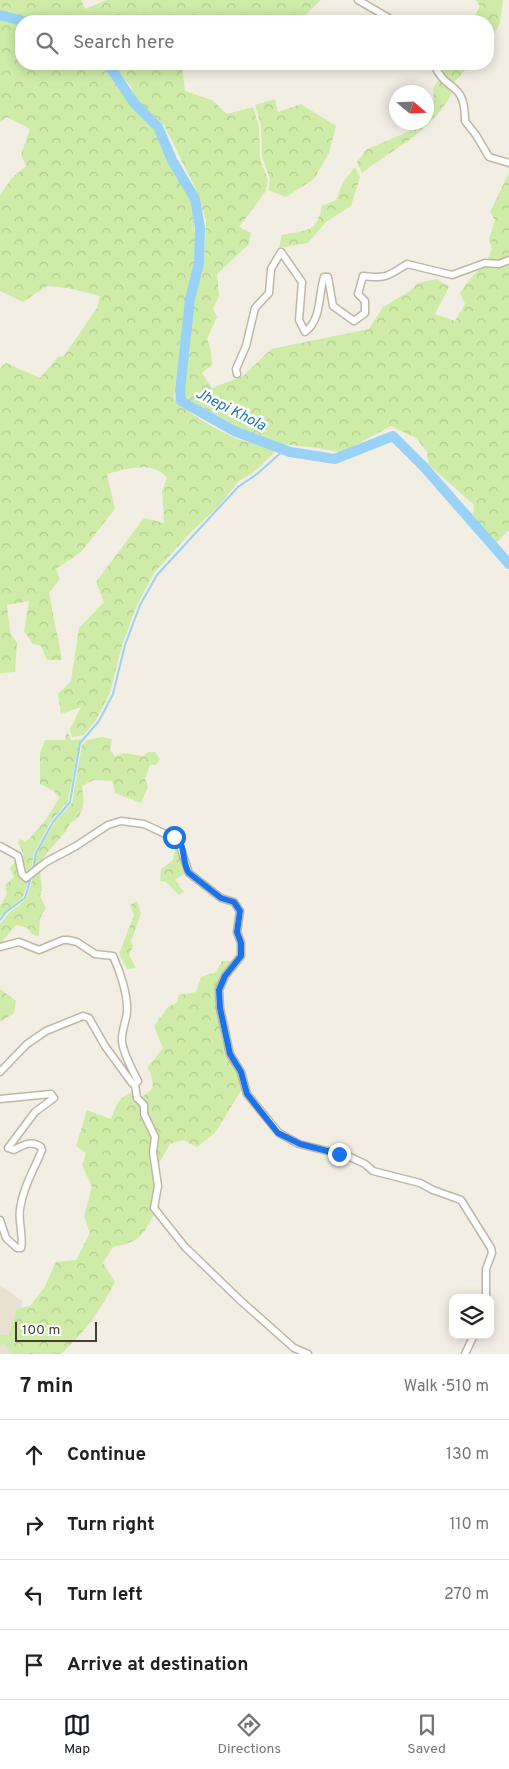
<!DOCTYPE html>
<html lang="en">
<head>
<meta charset="utf-8">
<style>
  body { margin:0; font-family:Overpass,sans-serif; background:#f6f6f6; color:#202124 }
  .controls { position:absolute; right:15px; bottom:15px; display:grid; overflow:hidden; border-radius:10px; box-shadow:0 2px 12px #0003 }
  .controls button { width:45px; height:45px; display:grid; place-items:center; padding:0; border:0; border-bottom:1px solid #e0e0e0; background:#fff; color:#202124; font:25px sans-serif }
  .compass { position:absolute; left:389px; top:85px; width:45px; height:45px; border-radius:50%; background:#fff; box-shadow:0 2px 12px #0003; rotate:109deg }
  .scale { position:absolute; left:15px; bottom:12px; width:82px; box-sizing:border-box; padding-left:5px; border:2px solid #463e33; border-top:0; font-size:14px; line-height:18px; white-space:nowrap; color:#463e33; -webkit-text-stroke:4px #fff; paint-order:stroke }
  .stop { position:absolute; width:15px; height:15px; margin:-11px; border:4px solid #1a73e8; border-radius:50%; background:#fff }
  .stop.end { background:#1a73e8; border-color:#fff; box-shadow:0 1px 5px #0008 }
  .list { margin:0; padding:0; list-style:none }
  h2 { display:flex; justify-content:space-between; align-items:center; height:65px; margin:0; padding:0 20px; font-size:21px }
  h2 small { font-size:16px; font-weight:400; color:#757577 }
  .list li { display:grid; grid-template-columns:32px 1fr auto; gap:15px; align-items:center; box-sizing:border-box; height:70px; padding:0 20px; border-top:1px solid #e0e0e0 }
  .list b { display:block; font-size:19px; white-space:nowrap }
  .list em { font-size:16px; font-style:normal; color:#757577 }
  .icon { flex:none; width:28px; height:28px; fill:none; stroke:currentColor; stroke-width:2; stroke-linecap:round; stroke-linejoin:round }
  .map { position:relative; flex:none; width:509px; height:1354px; overflow:hidden }
  .search { position:absolute; background:#fff; box-shadow:0 2px 12px #0003; left:15px; right:15px; top:15px; height:55px; display:flex; align-items:center; gap:12px; box-sizing:border-box; padding:0 18px; border-radius:20px; color:#757577; font-size:19px }
  .sheet { height:345px; background:#fff }
  nav { display:flex; justify-content:space-around; align-items:center; box-sizing:border-box; height:70px; border-top:1px solid #e0e0e0; background:#fff; font-size:14px; color:#757577 }
  nav a { display:grid; justify-items:center; gap:2px }
  nav .on { color:#111827 }
  .map>svg:first-child { display:block }
  .residential { fill:#e8e0d1 }
  .forest { fill:url(#forest-crowns) }
  .lines { fill:none; stroke-linecap:round; stroke-linejoin:round }
  .stream { stroke:#99d1f7; stroke-width:2 }
  .river { stroke:#99d1f7; stroke-width:10 }
  .minor-casing { stroke:#c0b6a5; stroke-width:9 }
  .minor { stroke:#fff; stroke-width:6 }
  .route { stroke:#1a73e8; stroke-width:6 }
  .labels { text-anchor:middle; stroke-width:5; stroke-linejoin:round; paint-order:stroke }
  .water-label { font-size:15px; font-style:italic; fill:#2277b2; stroke:#fff }
</style>
</head>
<body>
<div class="map">
<svg width="509" height="1354" viewBox="0 0 509 1354">
  <defs>
    <pattern id="forest-crowns" width="20" height="18" patternUnits="userSpaceOnUse" patternTransform="scale(1.25)"><rect width="20" height="18" fill="#ceeca8"/><path d="M2 6a3 3 0 1 1 6 0M12 15a3 3 0 1 1 6 0" fill="none" stroke="#b2cb91"/></pattern>
  </defs>
  <rect width="100%" height="100%" fill="#f3eee3"/>
  <path class="residential" d="M0 1285 23 1302 16 1323 13 1354H0Z"/>
  <g class="forest">
    <path d="M0 0H81L85 9 107 0H321L299 21H28L22 17 0 12Z"/>
    <path d="M476 0H503L500 23 488 45V21H472L480 6Z"/>
    <path d="M0 19 21 23V64L108 65 133 106 155 131 168 160 193 203 196 255 185 301 174 397C188 414 215 429 235 438 248 444 265 442 275 452L254 472 239 481 217 508 192 531 154 573 137 605 122 645 110 693 96 720 84 735 72 737 70 729 81 707 61 714 58 694 71 681 79 628 104 602 96 582 144 518 164 523 162 491 167 478C152 460 126 469 107 474L115 509 81 552 56 569 60 579 49 593 62 660H47L41 646 33 644 24 631 29 601 7 605 10 632 17 643 15 672 0 673V368L6 363 40 378 58 357 64 356 97 308 100 296 68 288 47 286 23 302 0 291V195L11 179 26 166 21 154 30 129 7 117 0 122Z"/>
    <path d="M112 64H191L182 67 185 91 212 100 227 114 253 107 259 127 260 158 268 180 266 191 239 227 251 233 249 244 217 274 219 296 213 309 217 317 207 339 211 350 212 365 202 373 212 388 243 376 271 349 369 329 383 307 410 291 418 283 437 279 449 287 435 314 455 321 465 304 460 293C467 284 473 271 485 267 493 265 501 266 509 263V530L495 544 473 515 474 505 429 465 427 452 416 438 391 426 341 453 319 448 270 443 233 427 209 411 185 399 184 383 193 299 204 261 206 220 195 188 164 125 137 102 131 87Z"/>
    <path d="M449 64H471L453 84 440 74Z"/>
    <path d="M440 78 453 91C432 132 397 146 362 173L357 162 367 149 410 131 418 123 426 122 427 115C434 107 434 98 433 88Z"/>
    <path d="M275 99 278 112 301 104 336 126 329 153 314 179 286 197 268 190 270 179 262 157 261 126 255 105Z"/>
    <path d="M355 167 360 177 351 206 326 222 308 243 279 248 282 235C308 229 316 234 322 206L336 200 343 182Z"/>
    <path d="M509 173V257L493 262 487 261 492 249 489 239 495 220 490 212Z"/>
    <path d="M67 731 71 740 82 739 79 743 68 801 51 821 34 853 30 874 26 877 21 860 24 855 18 842 20 839 26 842 46 820 59 798 54 791 40 784V753L45 740H65Z"/>
    <path d="M102 737 112 739 110 750 115 756 124 753 143 756 149 752H155L160 759 156 765H150L145 779 148 787 141 803 115 793 112 781 94 780 82 786C83 797 86 809 77 818 72 823 69 823 67 830L34 868 37 853 55 822 72 803 82 744 88 740Z"/>
    <path d="M176 843 185 873 175 880 184 892 179 895 166 882 160 881 161 869 173 860Z"/>
    <path d="M17 859 19 869 29 879 23 897 0 917V906L7 894 5 885 14 877 10 868Z"/>
    <path d="M40 871 42 890 40 896 46 908 40 918 39 936 33 935 27 928 16 925 0 944V924L8 914 26 899 34 875Z"/>
    <path d="M137 901 141 913 131 941 133 946 129 955 136 968 127 969 119 954 134 915 130 905Z"/>
    <path d="M222 961H235L227 970 217 1001 242 1089 215 1133 197 1147 183 1140 170 1144 157 1167 154 1152 157 1137 140 1099 153 1088 151 1073 147 1068 163 1048 154 1026 168 1007 176 1003 179 995 196 992 201 977 216 972Z"/>
    <path d="M0 989 16 1001 14 1013 0 1022Z"/>
    <path d="M134 1092C152 1123 156 1150 156 1186 156 1197 151 1205 153 1216 142 1238 137 1242 113 1247L103 1263 115 1282C102 1309 83 1334 61 1354H13L4 1343 0 1345V1335H9L16 1309 30 1306 44 1288 56 1262 76 1260 90 1233 84 1216 92 1187 82 1165 86 1153 76 1146 87 1110 111 1119C116 1105 119 1096 134 1092Z"/>
  </g>
  <g class="lines">
    <g class="stream">
      <path d="M33 870 36 853 53 822 70 802 80 743 99 721 113 694 125 645 140 605 157 575 238 487 257 474 284 450"/>
      <path d="M0 920 6 912 25 898 31 877"/>
    </g>
    <g class="river">
      <path d="M0 15 23 21"/>
      <path d="M108 64 134 103 158 127 172 160 195 199 200 228 199 263 190 299 180 390 181 401 234 431 290 452 335 459 393 436 424 467 509 564"/>
    </g>
    <defs>
      <g id="minor">
        <path d="M358 0 394 21"/>
        <path d="M434 64C446 94 465 79 465 121L476 135 489 157 509 163"/>
        <path d="M237 374 236 369 246 346 255 308 269 293 271 269 281 252 302 282 299 320 305 332C322 319 318 296 324 277H328L333 306 354 321 365 313V301L358 294 363 276C386 279 388 276 407 264L452 275 485 263 499 264 509 260"/>
        <path d="M0 846 18 856 22 874 26 878 46 862 76 846 108 825 121 821 144 824 178 840 189 873 221 898 234 902 240 911 237 932 241 943V956L225 976 219 990 220 1008 230 1054 241 1072 247 1094 279 1133 299 1144 348 1156 365 1164 373 1171 420 1183 433 1190 461 1200 491 1248 492 1253 486 1269V1298"/>
        <path d="M0 947 19 942 39 950 63 940H68L77 942 95 954 113 956C120 971 128 995 127 1012 126 1022 121 1032 122 1042 124 1056 132 1069 138 1081L135 1085 132 1083 105 1046 89 1018 83 1016 46 1031 27 1044 0 1072"/>
        <path d="M135 1085 137 1098 144 1105V1114L155 1137 153 1152 158 1186 154 1208 185 1247 241 1301 294 1348 308 1354"/>
        <path d="M0 1099 51 1094 54 1098 35 1112 8 1148 14 1150C23 1145 31 1140 41 1147L42 1150C34 1170 23 1187 20 1209 18 1221 24 1239 21 1248H17L6 1238 0 1220"/>
        <path d="M465 1354 474 1335"/>
      </g>
    </defs>
    <use href="#minor" class="minor-casing"/>
    <use href="#minor" class="minor"/>
  </g>
  <g class="lines">
    <path class="route" d="M174 837C187 845 181 861 189 873L221 898 234 902 240 911 237 932 241 943V956L225 976 219 990 220 1008 230 1054 241 1072 247 1094 278 1133 300 1144 339 1154"/>
  </g>
  <g class="labels">
    <g class="water-label">
      <text transform="translate(231 409) rotate(27)" y="5">Jhepi Khola</text>
    </g>
  </g>
</svg>
<div class="controls">
<button><svg class="icon" aria-label="layers" viewBox="0 0 24 24"><path d="M12 4l9 5-9 5-9-5zM3 14l9 5 9-5"/></svg></button>
</div>
<svg class="compass" viewBox="-18 -18 36 36"><path d="M0-13l5 13h-10z" fill="#e53935"/><path d="M0 13l5-13h-10z" fill="#757577"/></svg>
<div class="scale">100 m</div>
<div class="stop" style="left:174px;top:837px"></div>
<div class="stop end" style="left:339px;top:1154px"></div>
<div class="search"><svg class="icon" aria-label="search" viewBox="0 0 24 24"><circle cx="10" cy="10" r="6"/><path d="M15 15l6 6"/></svg>Search here</div>
</div>
<section class="sheet">
<h2>7 min<small>Walk · 510 m</small></h2>
<ul class="list">
<li><svg class="icon" aria-label="ahead" viewBox="0 0 24 24"><path d="M12 20V5M6 11l6-6 6 6"/></svg><div><b>Continue</b></div><em>130 m</em></li>
<li><svg class="icon" aria-label="right" viewBox="0 0 24 24"><path d="M7 20v-9h11M14 6l5 5-5 5"/></svg><div><b>Turn right</b></div><em>110 m</em></li>
<li><svg class="icon" aria-label="left" viewBox="0 0 24 24"><path d="M17 20v-9H6M10 6l-5 5 5 5"/></svg><div><b>Turn left</b></div><em>270 m</em></li>
<li><svg class="icon" aria-label="arrive" viewBox="0 0 24 24"><path d="M6 21V4h12l-3 4 3 4H6"/></svg><div><b>Arrive at destination</b></div></li>
</ul>
</section>
<nav>
<a class="on"><svg class="icon" aria-label="map" viewBox="0 0 24 24"><path d="M3 6l6-2 6 2 6-2v14l-6 2-6-2-6 2zM9 4v14M15 6v14"/></svg>Map</a>
<a><svg class="icon" aria-label="directions" viewBox="0 0 24 24"><path d="M12 3l9 9-9 9-9-9zM9 14v-3h6M13 9l2 2-2 2"/></svg>Directions</a>
<a><svg class="icon" aria-label="saved" viewBox="0 0 24 24"><path d="M7 4h10v16l-5-4-5 4z"/></svg>Saved</a>
</nav>
</body>
</html>
